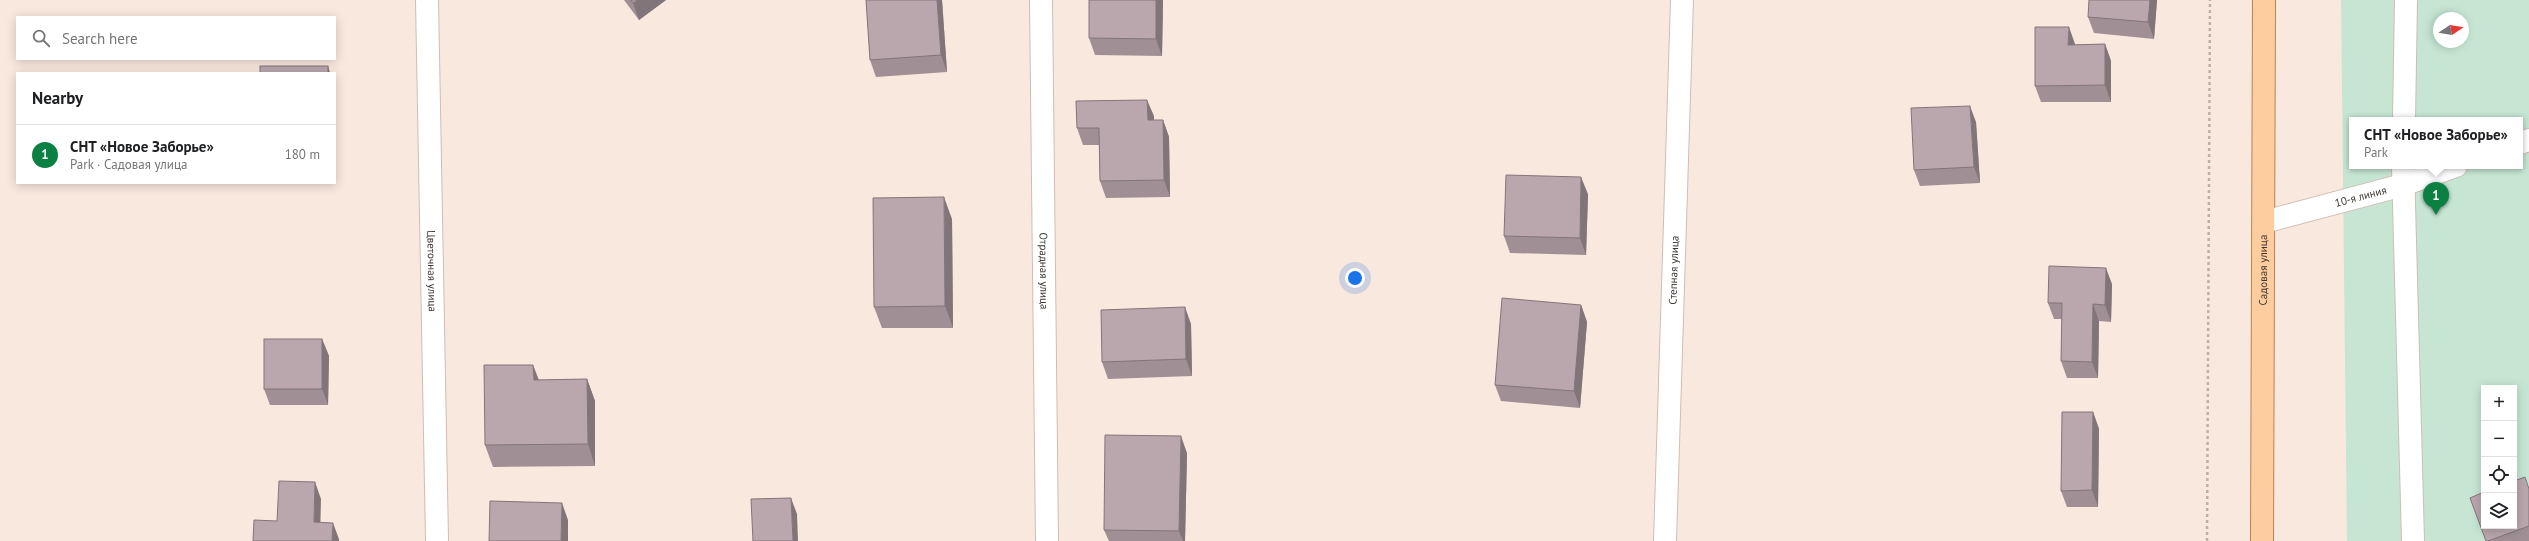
<!DOCTYPE html>
<html lang="en">
<head>
<meta charset="utf-8">
<style>
  body { margin:0; font-family:"PT Sans",sans-serif; background:#f6f6f6; color:#202124 }
  .controls { position:absolute; right:12px; bottom:12px; display:grid; overflow:hidden; border-radius:0px; box-shadow:0 2px 10px #0003 }
  .controls button { width:36px; height:36px; display:grid; place-items:center; padding:0; border:0; border-bottom:1px solid #e0e0e0; background:#fff; color:#202124; font:20px sans-serif }
  .compass { position:absolute; left:2433px; top:12px; width:36px; height:36px; border-radius:50%; background:#fff; box-shadow:0 2px 10px #0003; rotate:78deg }
  .you { position:absolute; left:1355px; top:278px; width:14px; height:14px; margin:-10px; border:3px solid #fff; border-radius:50%; background:#1a73e8; box-shadow:0 0 0 6px #1a73e833 }
  .badge { display:grid; place-items:center; width:26px; height:26px; border-radius:50%; background:#0b8043; color:#fff; font-size:13px; font-weight:700 }
  .pin { position:absolute; translate:-50% -33px; filter:drop-shadow(0 1px 2px #0008) }
  .pin::after { content:''; position:absolute; top:21px; width:14px; height:12px; background:inherit; clip-path:polygon(0 0,100% 0,50% 100%) }
  .popup { position:absolute; left:2349px; top:117px; width:174px; height:52px; box-sizing:border-box; display:grid; place-content:center; border-radius:0px; background:#fff; filter:drop-shadow(0 1px 3px #0005); font-size:13px; white-space:nowrap; color:#757577 }
  .popup b { font-size:15px; color:#202124 }
  .popup::after { content:''; position:absolute; left:50%; top:100%; margin-left:-8px; border:8px solid transparent; border-top-color:#fff }
  .list { margin:0; padding:0; list-style:none }
  h2 { display:flex; justify-content:space-between; align-items:center; height:52px; margin:0; padding:0 16px; font-size:17px }
  h2 small { font-size:13px; font-weight:400; color:#757577 }
  .list li { display:grid; grid-template-columns:26px 1fr auto; gap:12px; align-items:center; box-sizing:border-box; height:60px; padding:0 16px; border-top:1px solid #e0e0e0 }
  .list b { display:block; font-size:15px; white-space:nowrap }
  .list p { margin:0; font-size:13px; white-space:nowrap; color:#757577 }
  .list em { font-size:13px; font-style:normal; color:#757577 }
  .icon { flex:none; width:22px; height:22px; fill:none; stroke:currentColor; stroke-width:2; stroke-linecap:round; stroke-linejoin:round }
  .map { position:relative; flex:none; width:2529px; height:541px; overflow:hidden }
  .search { position:absolute; background:#fff; box-shadow:0 2px 10px #0003; left:16px; top:16px; width:320px; height:44px; display:flex; align-items:center; gap:10px; box-sizing:border-box; padding:0 14px; border-radius:0px; color:#757577; font-size:15px }
  .panel { position:absolute; background:#fff; box-shadow:0 2px 10px #0003; left:16px; top:72px; width:320px; height:112px; border-radius:0px }
  .map>svg:first-child { display:block }
  .green { fill:#c6e6d3; fill-rule:evenodd }
  .lines { fill:none; stroke-linecap:round; stroke-linejoin:round }
  .minor-casing { stroke:#cebeb4; stroke-width:24 }
  .major-casing { stroke:#bb8250; stroke-width:24 }
  .path { stroke:#beb0a8; stroke-width:2.5; stroke-dasharray:3 3; stroke-linecap:butt }
  .minor { stroke:#fff; stroke-width:22 }
  .major { stroke:#fecd9f; stroke-width:22 }
  .wall { fill:#a09096 }
  .shaded-wall { fill:#82757a }
  .building { fill:#baa7ae; stroke:#82757a }
  .labels { text-anchor:middle; stroke-width:3; stroke-linejoin:round; paint-order:stroke }
  .street-label { font-size:11px; fill:#3e3733; stroke:#f9e8de }
</style>
</head>
<body>
<div class="map">
<svg width="2529" height="541" viewBox="0 0 2529 541">
  <rect width="100%" height="100%" fill="#f9e8de"/>
  <path class="green" d="M2341 0H2529V541H2347ZM2439 18H2463V42H2439ZM2352 120H2520V166H2352ZM2484 388H2514V526H2484Z"/>
  <g class="lines">
    <defs>
      <g id="minor">
        <path id="s1" d="M427 0 437 541"/>
        <path id="s2" d="M1041 0 1047 541"/>
        <path d="M2404 120 2406 0"/>
        <path d="M2520 143 2529 140"/>
        <path d="M2403 166 2413 541"/>
        <path id="s3" d="M2264 222 2403 185 2456 166"/>
        <path id="s4" d="M1665 541 1682 0"/>
      </g>
      <g id="major">
        <path id="s5" d="M2262 541 2264 0"/>
      </g>
    </defs>
    <use href="#minor" class="minor-casing"/>
    <use href="#major" class="major-casing"/>
    <path class="path" d="M2207 541 2210 0"/>
    <use href="#minor" class="minor"/>
    <use href="#major" class="major"/>
  </g>
  <g class="wall">
    <path d="M624 0H666L639 20Z"/>
    <path d="M866 0H942L947 72 876 77 870 60Z"/>
    <path d="M1163 0 1162 56 1095 55 1089 38Z"/>
    <path d="M2157 0 2154 39 2094 33 2088 17Z"/>
    <path d="M2075 44V45L2105 44 2111 61V102H2041L2035 86Z"/>
    <path d="M1154 116V120H1163L1169 137 1170 197 1106 198 1100 181 1099 145H1083L1077 128Z"/>
    <path d="M1976 122 1980 183 1920 186 1914 170Z"/>
    <path d="M1588 194 1586 255 1510 253 1504 236Z"/>
    <path d="M952 219 953 328H882L874 307Z"/>
    <path d="M2112 284 2111 322 2099 321 2098 378H2067L2061 361 2062 319H2054L2048 303Z"/>
    <path d="M1581 305 1587 322 1580 408 1501 401 1495 385Z"/>
    <path d="M1191 324 1192 376 1108 379 1102 362Z"/>
    <path d="M322 339 329 356 328 405H270L264 389Z"/>
    <path d="M533 365 539 380 587 379 595 401V466L493 467 485 445Z"/>
    <path d="M2093 412 2099 429 2098 507H2067L2061 491Z"/>
    <path d="M1187 453 1185 541H1109L1104 530Z"/>
    <path d="M2529 489V541H2486Z"/>
  </g>
  <g class="shaded-wall">
    <path d="M638 0H666L639 20 633 3Z"/>
    <path d="M937 0H942L947 72 941 55Z"/>
    <path d="M1156 0H1163L1162 56 1156 39Z"/>
    <path d="M2150 0H2157L2154 39 2148 22Z"/>
    <path d="M2069 27 2075 44V61L2068 45Z"/>
    <path d="M2105 44 2111 61V102L2105 85Z"/>
    <path d="M328 66 330 73H328Z"/>
    <path d="M1147 100 1154 116V137L1148 120Z"/>
    <path d="M1970 106 1976 122 1980 183 1974 167Z"/>
    <path d="M1163 120 1169 137 1170 197 1164 180Z"/>
    <path d="M1581 177 1588 194 1586 255 1580 238Z"/>
    <path d="M944 197 952 219 953 328 945 306Z"/>
    <path d="M2106 268 2112 284 2111 322 2105 305Z"/>
    <path d="M2093 304 2099 321 2098 378 2092 362Z"/>
    <path d="M1581 305 1587 322 1580 408 1574 391Z"/>
    <path d="M1185 307 1191 324 1192 376 1186 359Z"/>
    <path d="M322 339 329 356 328 405 322 389Z"/>
    <path d="M533 365 541 387 534 380Z"/>
    <path d="M587 379 595 401V466L588 444Z"/>
    <path d="M2093 412 2099 429 2098 507 2092 490Z"/>
    <path d="M1181 436 1187 453 1185 541H1183L1179 531Z"/>
    <path d="M315 482 321 499 320 539 314 522Z"/>
    <path d="M791 498 797 514 798 541H793Z"/>
    <path d="M562 503 568 520V541H561Z"/>
    <path d="M333 523 339 539V541H332Z"/>
  </g>
  <g class="building">
    <path d="M631 0H638L633 3Z"/>
    <path d="M866 0H937L941 55 870 60Z"/>
    <path d="M1089 0H1156V39L1089 38Z"/>
    <path d="M2089 0H2150L2148 22 2088 17Z"/>
    <path d="M2035 27H2069L2068 45 2105 44V85L2035 86Z"/>
    <rect x="260" y="66" width="68" height="7"/>
    <path d="M1147 100 1148 120H1163L1164 180 1100 181 1099 128H1077L1076 101Z"/>
    <path d="M1970 106 1974 167 1914 170 1911 108Z"/>
    <path d="M1506 175 1581 177 1580 238 1504 236Z"/>
    <path d="M944 197 945 306 874 307 873 198Z"/>
    <path d="M2049 266 2106 268 2105 305 2093 304 2092 362 2061 361 2062 303H2048Z"/>
    <path d="M1502 298 1581 305 1574 391 1495 385Z"/>
    <path d="M1185 307 1186 359 1102 362 1101 310Z"/>
    <rect x="264" y="339" width="58" height="50"/>
    <path d="M484 365H533L534 380 587 379 588 444 485 445Z"/>
    <path d="M2062 412H2093L2092 490 2061 491Z"/>
    <path d="M1105 435 1181 436 1179 531 1104 530Z"/>
    <path d="M2525 477 2529 489V526L2488 541H2486L2470 498 2484 492V526H2514V481Z"/>
    <path d="M279 481 315 482 314 522 333 523 332 541H253L254 520 277 521Z"/>
    <path d="M791 498 793 541H753L751 499Z"/>
    <path d="M490 501 562 503 561 541H489Z"/>
  </g>
  <g class="labels">
    <g class="street-label">
      <text dy="4" stroke="none"><textPath href="#s3" startOffset="100">10-я линия</textPath></text>
      <text dy="4" stroke="none"><textPath href="#s1" startOffset="271">Цветочная улица</textPath></text>
      <text dy="4" stroke="none"><textPath href="#s2" startOffset="271">Отрадная улица</textPath></text>
      <text dy="4" stroke="none"><textPath href="#s4" startOffset="271">Степная улица</textPath></text>
      <text dy="4" stroke="none"><textPath href="#s5" startOffset="271">Садовая улица</textPath></text>
    </g>
  </g>
</svg>
<div class="controls">
<button>+</button>
<button>−</button>
<button><svg class="icon" aria-label="locate" viewBox="0 0 24 24"><circle cx="12" cy="12" r="6"/><path d="M12 2v4M12 18v4M2 12h4M18 12h4"/></svg></button>
<button><svg class="icon" aria-label="layers" viewBox="0 0 24 24"><path d="M12 4l9 5-9 5-9-5zM3 14l9 5 9-5"/></svg></button>
</div>
<svg class="compass" viewBox="-18 -18 36 36"><path d="M0-13l5 13h-10z" fill="#e53935"/><path d="M0 13l5-13h-10z" fill="#757577"/></svg>
<div class="you"></div>
<div class="pin badge" style="left:2436px;top:215px">1</div>
<div class="popup"><b>СНТ «Новое Заборье»</b>Park</div>
<div class="search"><svg class="icon" aria-label="search" viewBox="0 0 24 24"><circle cx="10" cy="10" r="6"/><path d="M15 15l6 6"/></svg>Search here</div>
<section class="panel">
<h2>Nearby<small></small></h2>
<ul class="list">
<li><span class="badge">1</span><div><b>СНТ «Новое Заборье»</b><p>Park · Садовая улица</p></div><em>180 m</em></li>
</ul>
</section>
</div>
</body>
</html>
